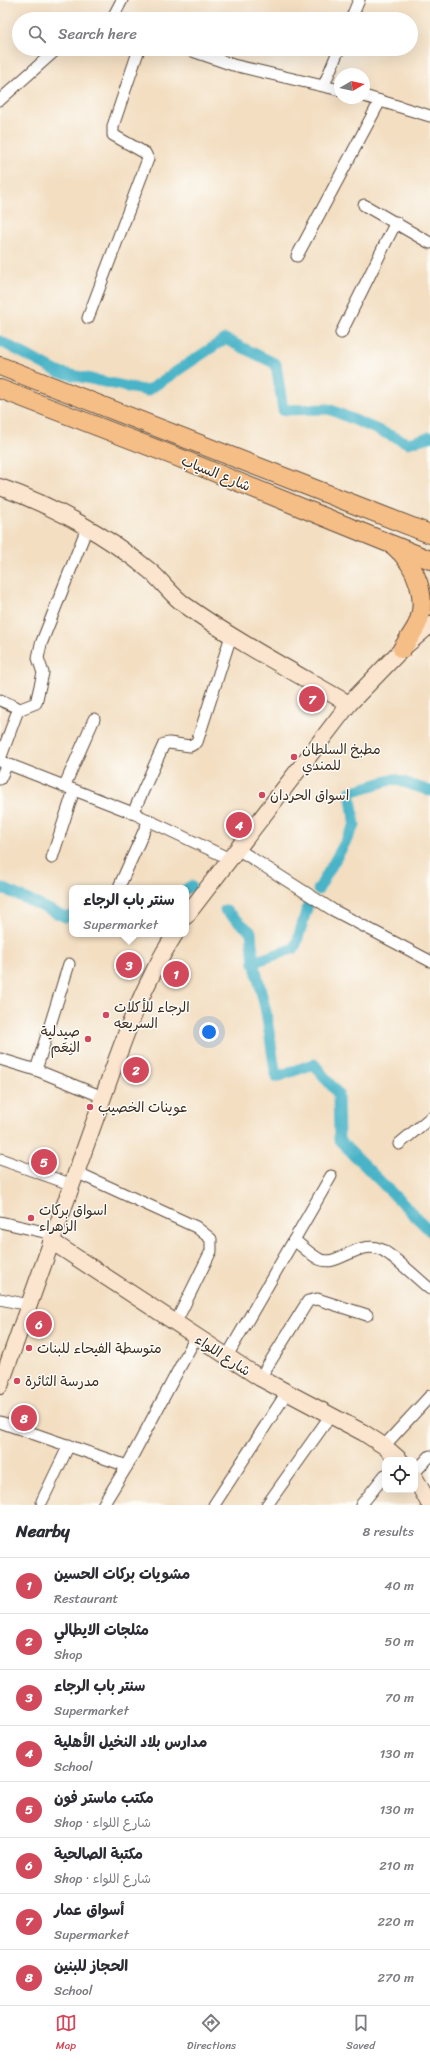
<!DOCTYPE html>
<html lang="en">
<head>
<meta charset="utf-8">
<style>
  body { margin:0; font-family:Sriracha,"Playpen Sans Arabic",sans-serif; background:#f2f2f3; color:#2b2b33 }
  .controls { position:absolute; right:12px; bottom:12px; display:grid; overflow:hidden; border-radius:8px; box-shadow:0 4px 16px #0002 }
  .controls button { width:36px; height:36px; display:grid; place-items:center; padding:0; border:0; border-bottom:1px solid #e1e1e2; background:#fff; color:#2b2b33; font:20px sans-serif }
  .compass { position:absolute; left:334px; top:68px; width:36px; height:36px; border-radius:50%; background:#fff; box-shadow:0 4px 16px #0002; rotate:81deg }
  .you { position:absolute; left:209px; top:1032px; width:14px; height:14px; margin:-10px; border:3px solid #fff; border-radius:50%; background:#1a73e8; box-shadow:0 0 0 6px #1a73e833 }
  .badge { display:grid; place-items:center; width:26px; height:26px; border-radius:50%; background:#d1495b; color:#fff; font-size:13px; font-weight:700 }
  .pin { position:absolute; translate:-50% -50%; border:2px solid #fff; box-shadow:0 1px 4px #0006 }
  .popup { position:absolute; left:69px; top:885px; width:120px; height:52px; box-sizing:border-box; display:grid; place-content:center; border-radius:8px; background:#fff; filter:drop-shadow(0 1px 3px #0005); font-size:13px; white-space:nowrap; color:#7c7c81 }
  .popup b { font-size:15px; color:#2b2b33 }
  .popup::after { content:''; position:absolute; left:50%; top:100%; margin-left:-8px; border:8px solid transparent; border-top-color:#fff }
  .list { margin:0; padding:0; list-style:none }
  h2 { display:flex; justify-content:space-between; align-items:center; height:52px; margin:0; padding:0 16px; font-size:17px }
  h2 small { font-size:13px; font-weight:400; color:#7c7c81 }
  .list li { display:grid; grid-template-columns:26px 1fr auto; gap:12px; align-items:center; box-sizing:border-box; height:56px; padding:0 16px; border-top:1px solid #e1e1e2 }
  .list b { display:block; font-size:15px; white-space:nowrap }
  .list p { margin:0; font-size:13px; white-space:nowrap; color:#7c7c81 }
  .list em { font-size:13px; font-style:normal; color:#7c7c81 }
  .icon { flex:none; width:22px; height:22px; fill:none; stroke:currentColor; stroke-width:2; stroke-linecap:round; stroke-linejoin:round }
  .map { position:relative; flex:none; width:430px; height:1505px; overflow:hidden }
  .search { position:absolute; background:#fff; box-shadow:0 4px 16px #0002; left:12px; right:12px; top:12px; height:44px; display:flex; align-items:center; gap:10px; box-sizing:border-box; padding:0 14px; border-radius:22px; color:#7c7c81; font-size:15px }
  .sheet { height:500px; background:#fff }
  nav { display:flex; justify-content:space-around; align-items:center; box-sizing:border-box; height:56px; border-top:1px solid #e1e1e2; background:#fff; font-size:11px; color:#7c7c81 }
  nav a { display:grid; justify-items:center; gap:2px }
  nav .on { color:#d1495b }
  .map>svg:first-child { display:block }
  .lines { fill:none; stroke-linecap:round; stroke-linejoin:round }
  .canal { stroke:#49b4c7; stroke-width:11 }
  .street-casing { stroke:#574536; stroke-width:13 }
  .secondary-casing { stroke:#574536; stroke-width:18 }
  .primary-casing { stroke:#574536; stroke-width:20 }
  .street { stroke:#fff; stroke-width:11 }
  .secondary { stroke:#fbe5cf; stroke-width:16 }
  .primary { stroke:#f6be87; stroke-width:18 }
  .poi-dot { fill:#d1495b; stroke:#fdfcf7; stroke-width:1.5 }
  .labels { text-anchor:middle; stroke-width:3; stroke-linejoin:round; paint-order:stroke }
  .street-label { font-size:14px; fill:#3b2a1e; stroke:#fdfcf7 }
  .poi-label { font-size:14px; fill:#3b2a1e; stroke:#fdfcf7; text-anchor:start }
</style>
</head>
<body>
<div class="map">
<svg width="430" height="1505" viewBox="0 0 430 1505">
  <rect width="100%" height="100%" fill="#fdfcf7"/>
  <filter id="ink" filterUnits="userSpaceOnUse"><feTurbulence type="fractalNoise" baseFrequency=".025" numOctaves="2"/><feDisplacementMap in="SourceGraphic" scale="8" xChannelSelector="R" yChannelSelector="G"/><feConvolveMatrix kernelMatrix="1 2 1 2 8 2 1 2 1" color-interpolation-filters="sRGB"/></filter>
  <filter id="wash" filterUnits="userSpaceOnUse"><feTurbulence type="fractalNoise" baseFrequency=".012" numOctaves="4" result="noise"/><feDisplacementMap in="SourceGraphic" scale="16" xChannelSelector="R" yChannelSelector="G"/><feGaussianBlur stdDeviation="0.9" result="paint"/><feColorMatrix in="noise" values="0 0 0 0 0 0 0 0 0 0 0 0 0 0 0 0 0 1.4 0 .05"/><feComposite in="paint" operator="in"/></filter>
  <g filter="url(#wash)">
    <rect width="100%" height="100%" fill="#f3dec1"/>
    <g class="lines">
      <g class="canal">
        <path d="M0 341 58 372 147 391 225 339 276 364 283 410 329 409 408 443 430 437"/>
        <path d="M0 887 65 917 72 916"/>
        <path d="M186 889 191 886"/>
        <path d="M318 890 355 825 350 792 394 779 430 791"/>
        <path d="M225 910 251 932 254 962 266 1012 276 1077 314 1064 338 1094 339 1140 430 1231"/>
        <path d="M254 962 295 948 308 905"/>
      </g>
    </g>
  </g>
  <g filter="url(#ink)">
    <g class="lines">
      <defs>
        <g id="street">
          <path d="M112 19 122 0"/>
          <path d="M351 19 359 0"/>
          <path d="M187 49 233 65 340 90"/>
          <path d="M324 85 339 49"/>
          <path d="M364 96 430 116"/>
          <path d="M0 100 57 49"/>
          <path d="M364 205 430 243"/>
          <path d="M297 256 380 101"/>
          <path d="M88 318 148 159 145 153 113 135V126L139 49"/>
          <path d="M341 333 396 222"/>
          <path d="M0 700 16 707 18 710 0 759"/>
          <path d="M18 710 36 703 43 673 38 658 41 644 87 528"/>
          <path d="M0 761 133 813 230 859"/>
          <path d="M0 779 7 764"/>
          <path d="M64 787 94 719"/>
          <path d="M133 813 164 744 169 743 190 746 197 742 231 636"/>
          <path d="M239 850 333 910 430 961"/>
          <path d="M52 858 74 790"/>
          <path d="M119 887 149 820"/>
          <path d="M0 1059 36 1070 103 1097"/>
          <path d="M36 1070 69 964"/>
          <path d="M399 1144 430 1118"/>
          <path d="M0 1159 70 1184"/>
          <path d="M76 1172 196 1227 211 1239V1251L176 1322"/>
          <path d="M0 1222 53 1234"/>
          <path d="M294 1240C302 1246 310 1254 319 1259 337 1268 358 1240 380 1249 390 1252 420 1281 430 1289"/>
          <path d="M0 1299 29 1305"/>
          <path d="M227 1356 331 1176"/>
          <path d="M260 1378 308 1301 317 1299 367 1315"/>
          <path d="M0 1422 127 1466"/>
          <path d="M384 1446 430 1396"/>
          <path d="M415 1472 430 1456"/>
          <path d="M42 1501 69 1445"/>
          <path d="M103 1505 127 1466 196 1337"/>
          <path d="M214 1505 286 1394"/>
          <path d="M267 1505 331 1415"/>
          <path d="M361 1505 385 1475"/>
        </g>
        <g id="secondary">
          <path d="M0 487C52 505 108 536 150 571 163 582 172 596 185 605 237 642 294 672 349 704"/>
          <path d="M186 916 349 704 402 649 430 625"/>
          <path d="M51 1241 260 1378 364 1433 384 1446 400 1460"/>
          <path d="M0 1386C32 1297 63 1207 96 1117 118 1055 139 990 175 934"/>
          <path d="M415 1478 430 1505"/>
        </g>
        <g id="primary">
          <path d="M0 366 430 534"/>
          <path d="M0 389 177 457 430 560"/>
          <path d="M395 547C416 565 429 599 417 625 413 633 407 641 402 649"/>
        </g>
      </defs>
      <use href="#street" class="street-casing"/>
      <use href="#secondary" class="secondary-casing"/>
      <use href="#primary" class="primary-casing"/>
      <use href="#street" class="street"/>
      <use href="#secondary" class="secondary"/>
      <use href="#primary" class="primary"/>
    </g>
  </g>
  <g class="poi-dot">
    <circle cx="294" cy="757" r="4"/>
    <circle cx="262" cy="795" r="4"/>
    <circle cx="106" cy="1015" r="4"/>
    <circle cx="88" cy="1039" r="4"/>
    <circle cx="90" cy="1107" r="4"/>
    <circle cx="31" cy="1218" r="4"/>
    <circle cx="29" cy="1348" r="4"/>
    <circle cx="17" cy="1381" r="4"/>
  </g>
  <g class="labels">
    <g class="street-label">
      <text transform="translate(216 473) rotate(22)" y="5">شارع السياب</text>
      <text transform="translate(223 1355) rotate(33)" y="5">شارع اللواء</text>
    </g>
    <g class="poi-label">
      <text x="302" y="754">مطبخ السلطان<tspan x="302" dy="16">للمندي</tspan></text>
      <text x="270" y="800">اسواق الحردان</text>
      <text x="114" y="1012">الرجاء للأكلات<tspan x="114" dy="16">السريعه</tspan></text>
      <text x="80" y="1036" text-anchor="end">صيدلية<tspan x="80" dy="16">النِعَم</tspan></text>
      <text x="98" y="1112">عوينات الخصيب</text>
      <text x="39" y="1215">اسواق بركات<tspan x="39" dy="16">الزهراء</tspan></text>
      <text x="37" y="1353">متوسطة الفيحاء للبنات</text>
      <text x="25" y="1386">مدرسة الثائرة</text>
    </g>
  </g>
</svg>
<div class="controls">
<button><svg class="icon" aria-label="locate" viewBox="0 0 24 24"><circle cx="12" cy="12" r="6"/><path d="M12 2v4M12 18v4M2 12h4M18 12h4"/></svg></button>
</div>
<svg class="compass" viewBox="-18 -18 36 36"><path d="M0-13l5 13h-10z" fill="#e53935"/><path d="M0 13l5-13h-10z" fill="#7c7c81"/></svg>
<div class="you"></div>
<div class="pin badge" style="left:176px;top:974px">1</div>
<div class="pin badge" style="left:136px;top:1070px">2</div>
<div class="pin badge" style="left:129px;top:965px">3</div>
<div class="popup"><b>سنتر باب الرجاء</b>Supermarket</div>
<div class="pin badge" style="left:239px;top:825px">4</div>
<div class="pin badge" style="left:44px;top:1162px">5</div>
<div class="pin badge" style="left:39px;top:1324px">6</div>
<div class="pin badge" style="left:312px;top:699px">7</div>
<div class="pin badge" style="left:24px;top:1418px">8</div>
<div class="search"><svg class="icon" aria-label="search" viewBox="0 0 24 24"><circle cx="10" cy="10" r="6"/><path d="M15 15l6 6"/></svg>Search here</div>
</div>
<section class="sheet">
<h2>Nearby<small>8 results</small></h2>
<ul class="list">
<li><span class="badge">1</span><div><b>مشويات بركات الحسين</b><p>Restaurant</p></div><em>40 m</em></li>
<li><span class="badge">2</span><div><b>مثلجات الايطالي</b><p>Shop</p></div><em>50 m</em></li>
<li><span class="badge">3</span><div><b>سنتر باب الرجاء</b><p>Supermarket</p></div><em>70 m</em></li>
<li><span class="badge">4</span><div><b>مدارس بلاد النخيل الأهلية</b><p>School</p></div><em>130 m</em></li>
<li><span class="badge">5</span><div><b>مكتب ماستر فون</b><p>Shop · شارع اللواء</p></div><em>130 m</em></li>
<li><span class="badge">6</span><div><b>مكتبة الصالحية</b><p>Shop · شارع اللواء</p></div><em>210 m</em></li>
<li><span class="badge">7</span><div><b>أسواق عمار</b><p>Supermarket</p></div><em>220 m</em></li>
<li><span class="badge">8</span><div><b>الحجاز للبنين</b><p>School</p></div><em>270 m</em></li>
</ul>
</section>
<nav>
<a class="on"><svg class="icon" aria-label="map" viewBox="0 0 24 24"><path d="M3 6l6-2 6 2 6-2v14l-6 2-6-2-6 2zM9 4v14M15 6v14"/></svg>Map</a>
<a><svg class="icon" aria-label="directions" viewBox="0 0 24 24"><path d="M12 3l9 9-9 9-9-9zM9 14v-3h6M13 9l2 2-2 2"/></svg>Directions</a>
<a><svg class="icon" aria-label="saved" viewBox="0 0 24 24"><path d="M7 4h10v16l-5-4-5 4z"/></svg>Saved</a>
</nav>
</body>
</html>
